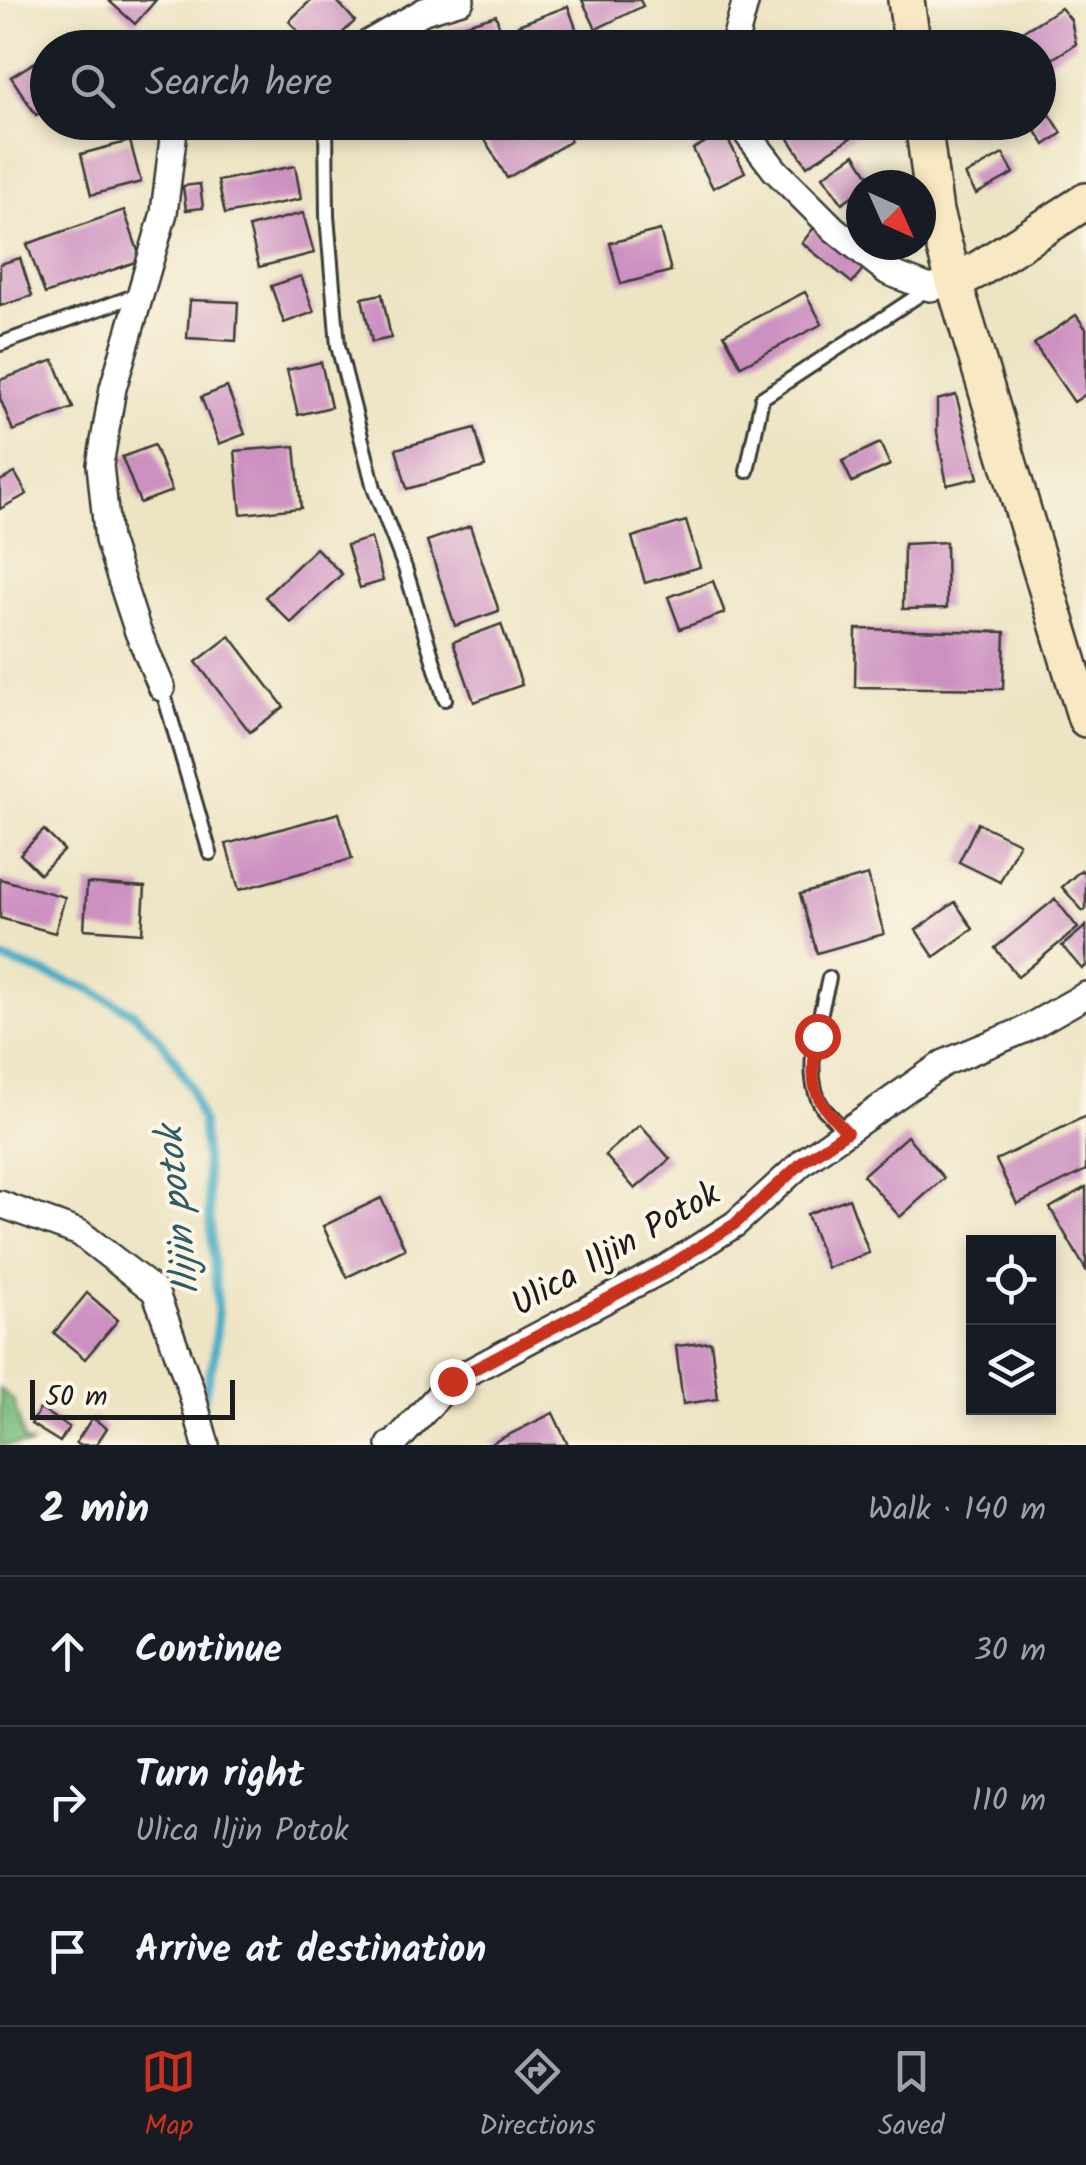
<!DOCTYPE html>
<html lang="en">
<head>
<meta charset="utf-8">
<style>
  body { margin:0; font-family:Kalam,sans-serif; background:#242831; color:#f1f3f6 }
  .controls { position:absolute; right:30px; bottom:30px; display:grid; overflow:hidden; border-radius:0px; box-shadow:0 5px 15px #0003 }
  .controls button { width:90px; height:90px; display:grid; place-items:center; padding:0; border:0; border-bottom:2px solid #363941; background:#171b24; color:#f1f3f6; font:50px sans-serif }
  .compass { position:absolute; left:846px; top:170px; width:90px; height:90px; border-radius:50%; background:#171b24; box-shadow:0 5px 15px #0003; rotate:135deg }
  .scale { position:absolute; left:30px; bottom:25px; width:205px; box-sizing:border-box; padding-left:10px; border:5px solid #1c1c1c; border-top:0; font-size:28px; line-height:35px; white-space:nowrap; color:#1c1c1c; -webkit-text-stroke:8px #fcf5e5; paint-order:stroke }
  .stop { position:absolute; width:30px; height:30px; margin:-22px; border:8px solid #c8321e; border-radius:50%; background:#fff }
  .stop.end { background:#c8321e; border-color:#fff; box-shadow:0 2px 10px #0008 }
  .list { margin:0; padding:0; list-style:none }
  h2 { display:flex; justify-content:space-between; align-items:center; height:130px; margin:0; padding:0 40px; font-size:42px }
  h2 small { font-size:32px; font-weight:400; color:#9ea1a6 }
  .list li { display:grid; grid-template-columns:65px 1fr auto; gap:30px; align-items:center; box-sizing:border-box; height:150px; padding:0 40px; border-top:2px solid #363941 }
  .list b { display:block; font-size:38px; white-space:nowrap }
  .list p { margin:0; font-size:32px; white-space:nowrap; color:#9ea1a6 }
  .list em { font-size:32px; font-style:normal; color:#9ea1a6 }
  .icon { flex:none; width:55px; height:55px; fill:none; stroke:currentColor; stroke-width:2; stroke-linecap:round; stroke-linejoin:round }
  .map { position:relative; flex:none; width:1086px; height:1445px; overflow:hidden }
  .search { position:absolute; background:#171b24; box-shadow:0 5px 15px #0003; left:30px; right:30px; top:30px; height:110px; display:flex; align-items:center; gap:25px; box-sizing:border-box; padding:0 35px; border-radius:55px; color:#9ea1a6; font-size:38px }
  .sheet { height:580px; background:#171b24 }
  nav { display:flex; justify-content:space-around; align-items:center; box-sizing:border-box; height:140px; border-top:2px solid #363941; background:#171b24; font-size:28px; color:#9ea1a6 }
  nav a { display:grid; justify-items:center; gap:5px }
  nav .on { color:#c8321e }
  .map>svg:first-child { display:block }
  .forest { fill:#79bc7e; stroke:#4a6c4d; stroke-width:2.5 }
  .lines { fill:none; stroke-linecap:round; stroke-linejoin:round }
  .stream { stroke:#44acc4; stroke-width:9 }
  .building { fill:#cc90c1 }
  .lane-casing { stroke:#3b3a35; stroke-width:18 }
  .street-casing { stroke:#3b3a35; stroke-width:30 }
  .secondary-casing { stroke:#3b3a35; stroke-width:40 }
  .lane { stroke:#fff; stroke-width:12 }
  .street { stroke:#fff; stroke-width:25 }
  .secondary { stroke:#f8e8c3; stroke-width:35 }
  .route { stroke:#c8321e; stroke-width:12 }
  .labels { text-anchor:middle; stroke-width:8; stroke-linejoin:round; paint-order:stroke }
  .street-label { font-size:35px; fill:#1c1c1c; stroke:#fcf5e5 }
  .water-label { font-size:38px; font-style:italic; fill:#2e5d68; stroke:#fcf5e5 }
</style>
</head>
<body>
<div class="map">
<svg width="1086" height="1445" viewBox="0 0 1086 1445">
  <rect width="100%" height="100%" fill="#fcf5e5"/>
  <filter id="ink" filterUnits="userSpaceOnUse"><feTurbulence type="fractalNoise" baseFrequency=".01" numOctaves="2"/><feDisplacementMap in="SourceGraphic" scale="20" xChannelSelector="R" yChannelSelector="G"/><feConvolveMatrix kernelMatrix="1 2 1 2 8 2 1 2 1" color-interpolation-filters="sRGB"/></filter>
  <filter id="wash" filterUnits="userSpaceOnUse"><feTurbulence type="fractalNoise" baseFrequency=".0048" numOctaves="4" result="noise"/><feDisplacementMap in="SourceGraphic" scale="40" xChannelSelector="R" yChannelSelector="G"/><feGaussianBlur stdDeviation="2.25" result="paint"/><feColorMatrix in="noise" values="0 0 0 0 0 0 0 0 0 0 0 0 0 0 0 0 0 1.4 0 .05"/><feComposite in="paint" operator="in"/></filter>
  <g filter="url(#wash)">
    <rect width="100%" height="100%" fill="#ede4c4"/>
    <path class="forest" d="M0 1389 14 1401 24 1441 33 1445H0Z"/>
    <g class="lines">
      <path class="stream" d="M0 958 89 989 133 1013 156 1035 174 1058 190 1087 202 1123 218 1311 214 1357 202 1404"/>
    </g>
    <g id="blocks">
      <g class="building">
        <path d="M108 0H156L135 24Z"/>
        <path d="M311 0H336L355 21 327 48H313L289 21Z"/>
        <path d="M582 0H640L643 6 596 29Z"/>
        <path d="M568 6 583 48H526L518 25Z"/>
        <path d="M1061 8 1071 20 1076 44 1041 66 1038 63V48H1028L1019 34Z"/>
        <path d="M496 15 505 48H403L402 43Z"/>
        <path d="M48 54V108L36 115 11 77Z"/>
        <path d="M1038 96 1062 133 1045 145 1030 122H1038Z"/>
        <path d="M512 122H561L571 141 507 178 484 138Z"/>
        <path d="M810 122H867L869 126 807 166 788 137Z"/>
        <path d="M724 132 745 172 713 188 693 149Z"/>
        <path d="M130 141 141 182 91 195 81 154Z"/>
        <path d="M855 154 873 182 869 185H861V190L842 203 823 176Z"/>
        <path d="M1003 154 1014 173 976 194 965 175Z"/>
        <path d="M295 166 301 199 225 214 218 181Z"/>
        <path d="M200 184 203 208 186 210 183 186Z"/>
        <path d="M124 210 141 260 45 294 27 244Z"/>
        <path d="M303 213 314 253 259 267 249 227Z"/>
        <path d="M816 225 866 265 852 283 802 243Z"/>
        <path d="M660 230 671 271 621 284 610 243Z"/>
        <path d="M20 258 32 296 0 306V264Z"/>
        <path d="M301 276 314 312 284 323 271 286Z"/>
        <path d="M805 292 822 324 741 366 724 334Z"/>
        <path d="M382 294 391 338 372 342 362 298Z"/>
        <path d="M190 300 238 302 236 341 187 338Z"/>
        <path d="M1076 315 1086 329V394L1074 402 1034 344Z"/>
        <path d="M54 360 73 408 13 431 0 398V380Z"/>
        <path d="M321 362 331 407 298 415 287 370Z"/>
        <path d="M227 387 245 434 219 444 201 397Z"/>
        <path d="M956 395 978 478 947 485 937 432V400Z"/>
        <path d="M475 428 485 467 407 489 396 449Z"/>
        <path d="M880 443 890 465 852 482 842 461Z"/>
        <path d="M154 445 172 491 140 503 122 457Z"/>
        <path d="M295 446 301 508 241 514 235 451Z"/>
        <path d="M15 473 27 494 0 509V481Z"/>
        <path d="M686 521 700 567 645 583 632 537Z"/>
        <path d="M470 526 499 611 455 626 427 541Z"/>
        <path d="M371 538 383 581 360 588 347 545Z"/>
        <path d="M946 542 947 608 903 609 904 544Z"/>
        <path d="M316 548 342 574 291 623 265 597Z"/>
        <path d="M713 581 725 613 680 629 668 597Z"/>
        <path d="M501 624 522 685 474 702 453 642Z"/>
        <path d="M856 629 1005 632 1003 689 855 687Z"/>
        <path d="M230 636 284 707 250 732 196 662Z"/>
        <path d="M339 813 352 859 239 890 226 844Z"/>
        <path d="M978 823 1019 843 1000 882 959 862Z"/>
        <path d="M44 830 64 850 40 874 20 854Z"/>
        <path d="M1081 870 1086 875V909L1083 911 1062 887Z"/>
        <path d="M868 875 884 934 817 953 800 894Z"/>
        <path d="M0 879 65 897 55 933 0 918Z"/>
        <path d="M87 883 145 887 142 933 84 929Z"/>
        <path d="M1055 899 1078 928 1018 977 995 948Z"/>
        <path d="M955 902 973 929 934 957 916 930Z"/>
        <path d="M1086 926V966L1082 969 1062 946Z"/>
        <path d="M1086 1116V1170L1017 1204 996 1160Z"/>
        <path d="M640 1125 670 1159 635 1189 605 1155Z"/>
        <path d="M907 1136 944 1178 900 1217 863 1175Z"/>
        <path d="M1086 1187V1270L1050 1208Z"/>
        <path d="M381 1198 405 1249 347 1277 323 1226Z"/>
        <path d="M849 1198 869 1253 827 1268 807 1214Z"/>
        <path d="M87 1293 118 1320 85 1359 54 1333Z"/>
        <path d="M711 1342 718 1399 683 1404 676 1346Z"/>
        <path d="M40 1409 69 1427 60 1442 31 1424Z"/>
        <path d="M553 1413 568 1445H488Z"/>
        <path d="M92 1418 107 1428 96 1445H79L76 1443Z"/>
      </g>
    </g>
  </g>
  <g filter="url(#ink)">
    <use href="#blocks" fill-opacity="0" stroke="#3b3a35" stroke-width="2.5"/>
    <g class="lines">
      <defs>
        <g id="lane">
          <path d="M326 122 327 216 338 346 374 488 405 568 445 699"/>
          <path d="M0 344 140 294"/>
          <path d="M747 471 762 398 928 289"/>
          <path d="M162 688 210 853"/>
          <path d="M829 978C821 1016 799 1076 824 1109 831 1117 839 1125 847 1132"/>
        </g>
        <g id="street">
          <path d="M360 48 424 11 461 0"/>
          <path d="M733 48 746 0"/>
          <path d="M738 122 775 170 834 229 888 272 930 288 954 282"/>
          <path d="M162 688 138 632 108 540 100 465 113 388 164 213 175 122"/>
          <path d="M0 1204 80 1233 155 1291 190 1387 206 1445"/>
          <path d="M390 1445 394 1444 452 1381 664 1269 735 1224 804 1161 944 1063 1024 1030 1086 995"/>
        </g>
        <g id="secondary">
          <path d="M906 0 913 48"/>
          <path d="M923 122 935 212 954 282 1086 719"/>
          <path d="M954 282 979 269 1086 201"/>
        </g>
      </defs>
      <use href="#lane" class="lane-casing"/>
      <use href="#street" class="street-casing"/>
      <use href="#secondary" class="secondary-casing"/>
      <use href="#lane" class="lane"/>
      <use href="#street" class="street"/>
      <use href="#secondary" class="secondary"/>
    </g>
  </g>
  <g class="lines" filter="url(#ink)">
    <path class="route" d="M452 1381 664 1269 735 1224 804 1161 847 1132C810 1095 810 1087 817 1036"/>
  </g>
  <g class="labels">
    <g class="street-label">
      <text transform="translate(615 1248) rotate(-30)" y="12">Ulica Iljin Potok</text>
    </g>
    <g class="water-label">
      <text transform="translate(177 1211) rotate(-96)" y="13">Ilijin potok</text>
    </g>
  </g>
</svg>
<div class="controls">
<button><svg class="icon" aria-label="locate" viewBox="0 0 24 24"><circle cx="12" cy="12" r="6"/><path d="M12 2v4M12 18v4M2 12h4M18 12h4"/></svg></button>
<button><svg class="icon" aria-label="layers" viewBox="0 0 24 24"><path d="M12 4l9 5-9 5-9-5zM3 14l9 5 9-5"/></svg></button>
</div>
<svg class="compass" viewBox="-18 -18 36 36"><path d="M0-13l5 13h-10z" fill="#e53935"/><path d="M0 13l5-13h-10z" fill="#9ea1a6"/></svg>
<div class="scale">50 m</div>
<div class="stop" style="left:817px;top:1036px"></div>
<div class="stop end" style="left:452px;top:1381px"></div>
<div class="search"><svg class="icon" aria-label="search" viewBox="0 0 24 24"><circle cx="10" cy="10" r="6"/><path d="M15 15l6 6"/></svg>Search here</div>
</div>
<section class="sheet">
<h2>2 min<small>Walk · 140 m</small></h2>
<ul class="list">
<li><svg class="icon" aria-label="ahead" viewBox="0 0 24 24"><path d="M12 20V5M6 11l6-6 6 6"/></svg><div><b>Continue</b></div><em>30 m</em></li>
<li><svg class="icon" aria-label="right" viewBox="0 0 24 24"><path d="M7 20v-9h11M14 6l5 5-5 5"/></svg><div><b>Turn right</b><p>Ulica Iljin Potok</p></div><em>110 m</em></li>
<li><svg class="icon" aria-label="arrive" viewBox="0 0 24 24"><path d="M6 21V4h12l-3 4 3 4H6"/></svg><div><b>Arrive at destination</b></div></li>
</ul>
</section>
<nav>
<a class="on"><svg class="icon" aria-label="map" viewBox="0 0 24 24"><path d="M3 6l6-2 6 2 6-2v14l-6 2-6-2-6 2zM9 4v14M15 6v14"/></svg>Map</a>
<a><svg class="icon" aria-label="directions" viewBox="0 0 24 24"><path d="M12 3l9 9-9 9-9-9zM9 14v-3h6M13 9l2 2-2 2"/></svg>Directions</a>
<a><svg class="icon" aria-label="saved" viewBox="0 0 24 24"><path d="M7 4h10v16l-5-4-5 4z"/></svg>Saved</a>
</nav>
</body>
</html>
